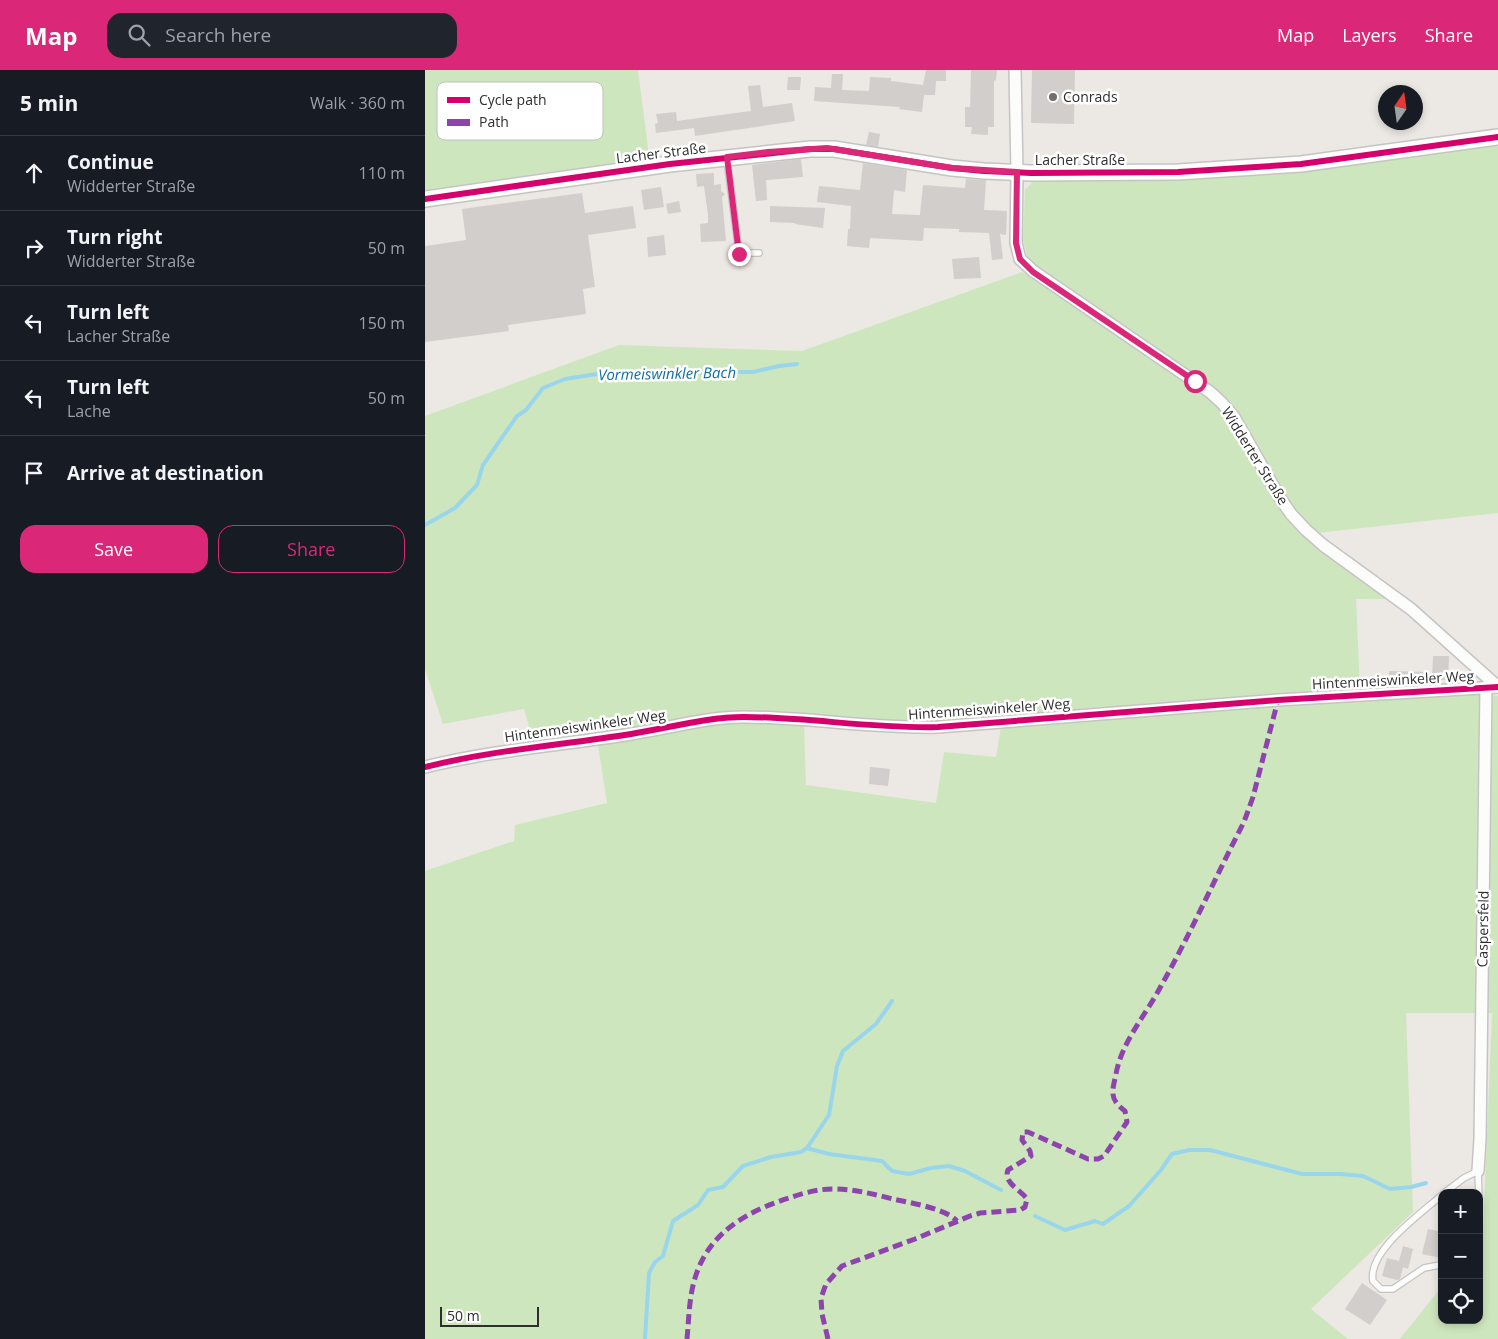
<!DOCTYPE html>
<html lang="en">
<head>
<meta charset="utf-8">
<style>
  body { margin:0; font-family:"Open Sans",sans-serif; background:#20242c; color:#f1f3f6 }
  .controls { position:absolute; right:15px; bottom:15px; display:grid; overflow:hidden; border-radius:10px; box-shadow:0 2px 8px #0003 }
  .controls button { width:45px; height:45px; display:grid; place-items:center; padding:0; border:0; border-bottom:1px solid #363941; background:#171b24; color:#f1f3f6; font:25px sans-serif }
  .compass { position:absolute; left:953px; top:15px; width:45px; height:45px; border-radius:50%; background:#171b24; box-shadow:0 2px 8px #0003; rotate:13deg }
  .scale { position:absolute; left:15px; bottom:12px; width:99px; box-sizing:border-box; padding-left:5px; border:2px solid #2e2e2e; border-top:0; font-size:14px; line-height:18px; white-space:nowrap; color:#2e2e2e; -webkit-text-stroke:4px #fff; paint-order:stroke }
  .stop { position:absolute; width:15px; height:15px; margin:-11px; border:4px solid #db2777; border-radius:50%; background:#fff }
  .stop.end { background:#db2777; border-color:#fff; box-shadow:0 1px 5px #0008 }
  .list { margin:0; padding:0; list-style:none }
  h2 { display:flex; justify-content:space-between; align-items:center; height:65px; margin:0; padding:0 20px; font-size:21px }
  h2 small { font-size:16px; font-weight:400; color:#9ea1a6 }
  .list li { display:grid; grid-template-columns:32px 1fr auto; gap:15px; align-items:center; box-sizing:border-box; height:75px; padding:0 20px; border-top:1px solid #363941 }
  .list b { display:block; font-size:19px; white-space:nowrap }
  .list p { margin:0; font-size:16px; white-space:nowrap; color:#9ea1a6 }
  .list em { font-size:16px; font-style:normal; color:#9ea1a6 }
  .actions { display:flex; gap:10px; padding:15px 20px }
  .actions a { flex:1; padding:11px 0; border:1px solid #db2777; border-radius:15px; text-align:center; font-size:18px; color:#db2777 }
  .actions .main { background:#db2777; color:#fff }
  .icon { flex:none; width:28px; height:28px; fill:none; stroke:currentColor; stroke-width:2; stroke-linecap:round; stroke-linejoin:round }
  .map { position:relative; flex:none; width:1073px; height:1269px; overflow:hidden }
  header { display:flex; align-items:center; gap:30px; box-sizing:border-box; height:70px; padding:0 25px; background:#db2777; color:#fff }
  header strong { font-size:24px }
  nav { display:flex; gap:28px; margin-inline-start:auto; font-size:18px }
  .search { width:350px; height:45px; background:#20242c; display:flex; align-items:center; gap:12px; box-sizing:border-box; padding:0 18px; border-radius:15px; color:#9ea1a6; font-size:19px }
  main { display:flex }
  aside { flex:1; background:#171b24 }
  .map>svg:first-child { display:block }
  .green { fill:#cee6be }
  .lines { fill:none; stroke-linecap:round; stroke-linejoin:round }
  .stream { stroke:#99d6ec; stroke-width:4 }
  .building { fill:#d1cecb }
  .service-casing { stroke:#c5c4c5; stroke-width:8 }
  .minor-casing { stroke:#c5c4c5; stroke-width:14 }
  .tertiary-casing { stroke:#c5c4c5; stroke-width:18 }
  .service { stroke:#fcfcfb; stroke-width:5.5 }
  .minor { stroke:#fcfcfb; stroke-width:11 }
  .tertiary { stroke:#fcfcfb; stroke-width:15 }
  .quiet { stroke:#8e44ad; stroke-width:5; stroke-dasharray:10 5; stroke-linecap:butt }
  .cycleway-casing { stroke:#fff; stroke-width:9 }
  .cycleway { stroke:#d6006c; stroke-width:6 }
  .route { stroke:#db2777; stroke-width:6 }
  .poi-dot { fill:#706f6e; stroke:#fff; stroke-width:2 }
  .labels { text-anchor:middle; stroke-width:5; stroke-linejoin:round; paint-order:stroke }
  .poi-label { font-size:14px; fill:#2e2e2e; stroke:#fff; text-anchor:start }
  .street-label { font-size:14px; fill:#2e2e2e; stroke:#fff }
  .water-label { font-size:15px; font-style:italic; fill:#0d6fa3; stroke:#fff }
  .key { fill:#fff; stroke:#c0c0c0; stroke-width:1 }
  .key-label { font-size:14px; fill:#2e2e2e }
</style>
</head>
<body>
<header>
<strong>Map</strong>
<div class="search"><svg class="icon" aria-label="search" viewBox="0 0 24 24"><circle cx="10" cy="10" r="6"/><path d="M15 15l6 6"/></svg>Search here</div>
<nav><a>Map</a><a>Layers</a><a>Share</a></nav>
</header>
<main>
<aside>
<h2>5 min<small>Walk · 360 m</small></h2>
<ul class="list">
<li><svg class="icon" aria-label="ahead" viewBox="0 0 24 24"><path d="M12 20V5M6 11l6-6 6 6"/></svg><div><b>Continue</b><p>Widderter Straße</p></div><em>110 m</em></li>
<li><svg class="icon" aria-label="right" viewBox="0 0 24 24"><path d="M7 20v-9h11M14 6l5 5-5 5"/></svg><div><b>Turn right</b><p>Widderter Straße</p></div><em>50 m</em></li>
<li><svg class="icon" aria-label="left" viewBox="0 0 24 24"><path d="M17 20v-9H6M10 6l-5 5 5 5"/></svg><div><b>Turn left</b><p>Lacher Straße</p></div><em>150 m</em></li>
<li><svg class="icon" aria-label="left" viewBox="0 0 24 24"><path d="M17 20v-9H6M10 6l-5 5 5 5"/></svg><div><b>Turn left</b><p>Lache</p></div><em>50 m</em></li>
<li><svg class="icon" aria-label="arrive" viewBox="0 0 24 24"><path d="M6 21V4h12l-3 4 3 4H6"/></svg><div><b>Arrive at destination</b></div></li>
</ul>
<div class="actions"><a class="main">Save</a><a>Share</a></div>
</aside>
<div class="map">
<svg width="1073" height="1269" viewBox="0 0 1073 1269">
  <rect width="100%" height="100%" fill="#ece8e4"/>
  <g class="green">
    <path d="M0 0H213L225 93 0 123Z"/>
    <path d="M1073 73V443L892 463 871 442 812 343 798 326 780 311 621 204 603 188 598 171 600 120 610 109Z"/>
    <path d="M597 202 779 324 797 342 855 438 882 470 961 529H931L935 619 517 653 475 655 315 642 109 673 99 639 18 654 0 599V346L194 275 377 281Z"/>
    <path d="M1060 623 1073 626V1269H975L1017 1216V1250H1054V1169L1058 1164 1067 943H981L988 1142 886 1239 923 1269H0V801L89 771 90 755 182 733 173 675 210 669 279 654 318 651 379 654 381 715 511 733 519 682 571 687 576 657 911 630Z"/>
  </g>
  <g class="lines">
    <g class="stream">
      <path d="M0 455 30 438 52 415 58 395 92 346 101 340 118 318 140 309 185 302 212 307 244 302 263 304 279 302H328L354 296 372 294"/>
      <path d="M382 1078 404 1045 412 996 418 981 451 954 467 931"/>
      <path d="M610 1146 640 1160 670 1151 678 1154 704 1136 736 1100 747 1084 764 1080H785L877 1104H915L938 1106 965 1119 986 1117 1001 1113"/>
      <path d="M220 1269 224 1203 230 1192 238 1186 248 1151 273 1135 283 1120 298 1117 318 1096 346 1087 376 1082 382 1078 404 1084 457 1091 467 1101 484 1104 506 1098 524 1096 540 1101 576 1120"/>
    </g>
  </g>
  <g class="building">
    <path d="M501 0H521V11H511L510 25H499L497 42 474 39 475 37 389 31 390 17 406 18 407 4H418L417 20 444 21 445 7 466 8V11L498 15Z"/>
    <path d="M546 0H572L571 10 569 11V57H563V65L546 64 547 57H540V37H545Z"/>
    <path d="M607 0H650L649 54 606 53Z"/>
    <path d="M363 7H376L375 20H362Z"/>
    <path d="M335 15 338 37 367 33 370 51 270 66 269 58 231 63 230 54 233 53 231 44 251 42 252 51 326 41 323 16Z"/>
    <path d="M444 62 455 64 453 77 441 75Z"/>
    <path d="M376 89 378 107 341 110 342 130 331 131 327 95Z"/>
    <path d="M438 93 482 100 480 122 469 120 467 144 495 145 498 115 540 118 541 109 561 110 559 140 582 141 581 165 575 164 578 189 567 190 564 163 534 162V159L499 158 498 171 445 168 444 178 422 176 423 159H425L426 136 392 132 394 116 435 120Z"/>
    <path d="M289 103V115L296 114V121L300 124 297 127 301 171 276 172 275 154 283 153V145L279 116 272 117 271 104Z"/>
    <path d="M236 117 239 137 219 140 216 120Z"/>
    <path d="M157 123 160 143 208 136 211 158 163 165 170 217 158 219 161 244 83 255 84 261 0 272V176L41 170 37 139Z"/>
    <path d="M254 131 256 142 243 144 241 134Z"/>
    <path d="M345 136 400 138 398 158 370 154V153L345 152Z"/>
    <path d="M239 165 241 185 223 187 222 167Z"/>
    <path d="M554 187 556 208 529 209 527 189Z"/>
    <path d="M1008 586H1024L1023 610H1007Z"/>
    <path d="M964 601 1004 602V614L964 616Z"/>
    <path d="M445 697 465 699 463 716 444 714Z"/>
    <path d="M1003 1159 1017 1162 1016 1188 997 1184Z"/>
    <path d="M978 1176 988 1179 983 1199 978 1197 975 1209 972 1210 957 1206 962 1188 974 1191Z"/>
    <path d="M937 1213 962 1230 945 1255 920 1239Z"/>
  </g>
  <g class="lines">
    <defs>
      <g id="service">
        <path d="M302 89 314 183H334"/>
        <path d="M1019 1123 1039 1108 1053 1101 1054 1130"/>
        <path d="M1017 1125C997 1143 942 1181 948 1211L956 1219H968L999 1198 1015 1195 1017 1192"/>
      </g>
      <g id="minor">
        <path d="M590 0 592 102 591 173 595 189 608 201 785 322 797 333 809 347 855 428 866 444 881 460 898 475 986 539 1073 617"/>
        <path d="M0 697C68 680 138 675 206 664 244 658 281 647 319 647 384 647 448 659 513 657L853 630 1073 617"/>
        <path d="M1053 1101 1055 1069 1061 617"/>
      </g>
      <path id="tertiary" d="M0 129 245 94 385 79H409L527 98 559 101 606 103 753 102 876 94 1073 67"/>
    </defs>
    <use href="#service" class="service-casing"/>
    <use href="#minor" class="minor-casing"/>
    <use href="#tertiary" class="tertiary-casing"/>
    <use href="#service" class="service"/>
    <use href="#minor" class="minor"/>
    <use href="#tertiary" class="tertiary"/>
    <g class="quiet">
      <path d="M262 1269C264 1248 264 1225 271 1205 285 1162 323 1141 364 1128 378 1123 393 1119 408 1119 429 1119 448 1124 468 1129 485 1133 520 1138 532 1151"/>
      <path d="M403 1269 397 1244 396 1228 401 1214 417 1196 490 1169 545 1146 555 1143 595 1140 600 1137 602 1129C595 1119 578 1113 583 1100L606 1086 605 1081 597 1070 598 1062H603L663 1089H673L679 1086 702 1052 700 1041C684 1029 687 1022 691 1004 697 971 721 945 736 916 766 863 791 806 819 752L828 727 853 630"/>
    </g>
    <defs>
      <g id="cycleway">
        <path d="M0 129 245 94 385 79H409L527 98 559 101 606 103 753 102 876 94 1073 67"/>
        <path d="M0 697C68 680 138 675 206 664 244 658 281 647 319 647 384 647 448 659 513 657L853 630 1073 617"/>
      </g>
    </defs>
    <use href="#cycleway" class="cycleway-casing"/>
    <use href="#cycleway" class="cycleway"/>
  </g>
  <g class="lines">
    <path class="route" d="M314 184 302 87 343 82 402 78 527 98 592 102 591 173 595 189 608 202 770 311"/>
  </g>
  <circle class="poi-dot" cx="628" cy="27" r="5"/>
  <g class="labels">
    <g class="poi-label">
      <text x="638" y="32">Conrads</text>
    </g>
    <g class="street-label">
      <text transform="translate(236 83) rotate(-7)" y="5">Lacher Straße</text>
      <text x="655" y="95">Lacher Straße</text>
      <text transform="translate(830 386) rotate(58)" y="5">Widderter Straße</text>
      <text transform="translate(968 610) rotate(-3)" y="5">Hintenmeiswinkeler Weg</text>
      <text transform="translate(564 639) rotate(-4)" y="5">Hintenmeiswinkeler Weg</text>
      <text transform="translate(160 656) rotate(-8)" y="5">Hintenmeiswinkeler Weg</text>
      <text transform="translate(1058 859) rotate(-89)" y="5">Caspersfeld</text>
    </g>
    <g class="water-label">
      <text transform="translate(242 304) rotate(-1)" y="5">Vormeiswinkler Bach</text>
    </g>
  </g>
  <rect x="12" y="12" width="166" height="58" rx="8" class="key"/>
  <rect x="22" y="27" width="23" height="6" fill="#d6006c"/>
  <rect x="22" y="49" width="23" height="7" fill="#8e44ad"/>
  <g class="key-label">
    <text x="54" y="35">Cycle path</text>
    <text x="54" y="57">Path</text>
  </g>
</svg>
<div class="controls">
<button>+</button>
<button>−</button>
<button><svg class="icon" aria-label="locate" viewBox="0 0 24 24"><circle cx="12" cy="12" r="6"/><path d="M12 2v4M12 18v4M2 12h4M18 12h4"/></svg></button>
</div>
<svg class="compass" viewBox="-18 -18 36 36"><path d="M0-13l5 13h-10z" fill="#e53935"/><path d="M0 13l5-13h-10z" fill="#9ea1a6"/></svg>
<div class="scale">50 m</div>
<div class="stop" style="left:770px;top:311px"></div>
<div class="stop end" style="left:314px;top:184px"></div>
</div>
</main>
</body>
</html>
